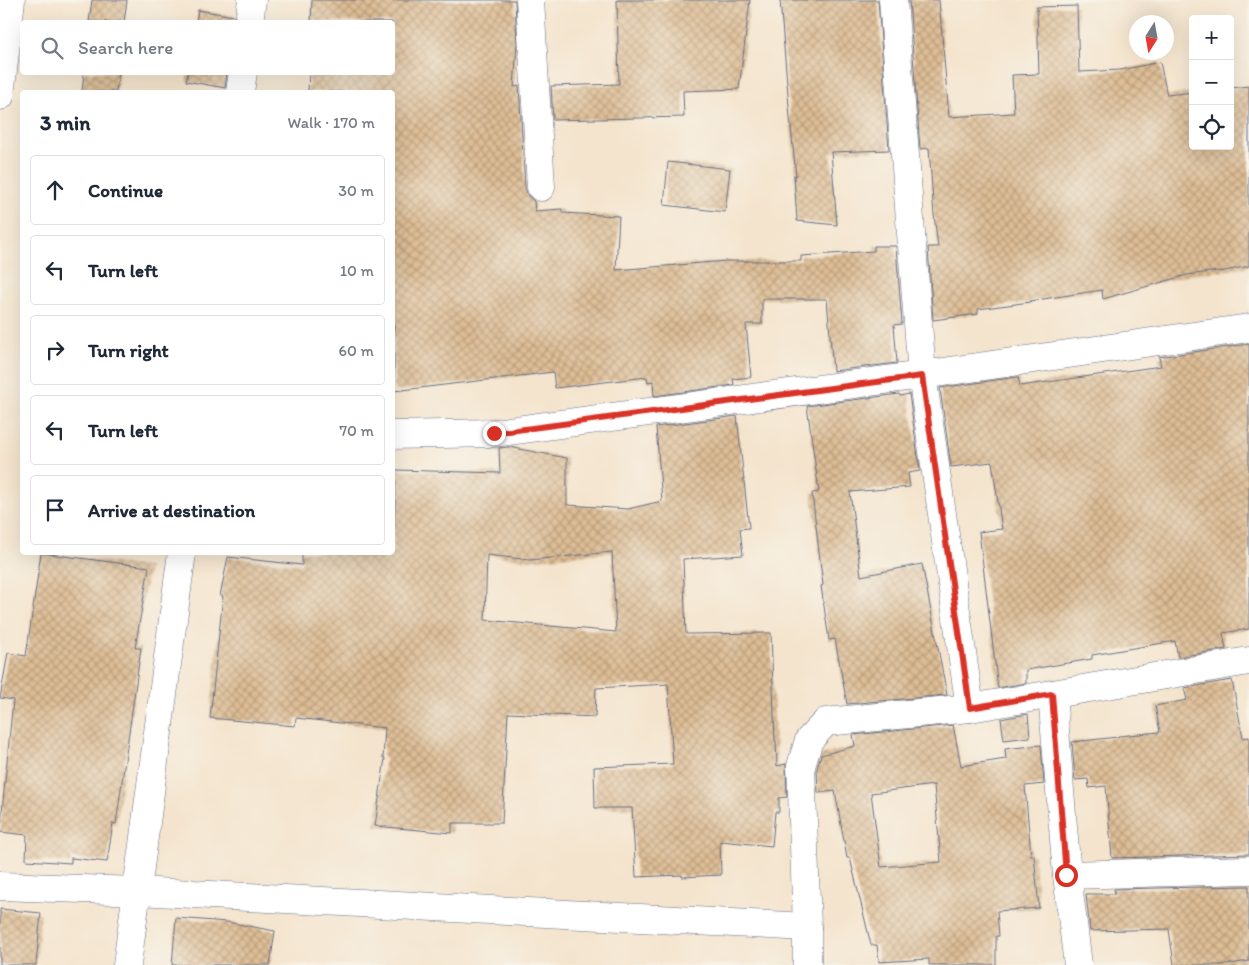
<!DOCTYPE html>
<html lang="en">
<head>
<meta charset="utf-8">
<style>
  body { margin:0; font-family:Itim,sans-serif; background:#f2f2f3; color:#1f2937 }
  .controls { position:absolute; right:15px; top:15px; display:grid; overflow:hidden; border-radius:5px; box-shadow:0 5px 20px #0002 }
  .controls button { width:45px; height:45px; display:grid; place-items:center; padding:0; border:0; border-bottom:1px solid #e0e1e3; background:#fff; color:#1f2937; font:25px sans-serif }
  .compass { position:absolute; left:1129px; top:15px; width:45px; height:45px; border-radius:50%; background:#fff; box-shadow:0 5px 20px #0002; rotate:191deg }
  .stop { position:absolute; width:15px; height:15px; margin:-11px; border:4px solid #d93025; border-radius:50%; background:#fff }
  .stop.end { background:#d93025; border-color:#fff; box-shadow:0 1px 5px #0008 }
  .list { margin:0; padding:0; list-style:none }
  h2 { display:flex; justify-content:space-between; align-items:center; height:65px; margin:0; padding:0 20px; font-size:21px }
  h2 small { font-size:16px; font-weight:400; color:#747a83 }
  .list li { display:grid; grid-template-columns:32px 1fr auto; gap:15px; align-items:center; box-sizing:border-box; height:70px; margin:0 10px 10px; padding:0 10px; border:1px solid #e0e1e3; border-radius:5px }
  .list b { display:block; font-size:19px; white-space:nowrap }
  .list em { font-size:16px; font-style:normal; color:#747a83 }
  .icon { flex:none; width:28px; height:28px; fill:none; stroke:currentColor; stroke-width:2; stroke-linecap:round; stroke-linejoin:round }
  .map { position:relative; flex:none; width:1249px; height:965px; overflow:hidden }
  .search { position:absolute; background:#fff; box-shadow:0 5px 20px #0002; left:20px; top:20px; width:375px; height:55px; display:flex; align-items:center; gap:12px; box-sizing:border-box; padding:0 18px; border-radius:5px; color:#747a83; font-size:19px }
  .panel { position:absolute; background:#fff; box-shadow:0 5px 20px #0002; left:20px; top:90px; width:375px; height:465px; border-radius:5px }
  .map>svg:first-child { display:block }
  .building { fill:url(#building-cross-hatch); fill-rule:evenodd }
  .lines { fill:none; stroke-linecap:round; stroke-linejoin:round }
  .minor-casing { stroke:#676e85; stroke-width:29 }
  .minor { stroke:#fff; stroke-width:28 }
  .route { stroke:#d93025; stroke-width:6 }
</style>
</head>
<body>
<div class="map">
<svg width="1249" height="965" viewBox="0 0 1249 965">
  <defs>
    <pattern id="building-cross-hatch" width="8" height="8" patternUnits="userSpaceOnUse" patternTransform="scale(1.25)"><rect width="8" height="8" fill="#dfbe95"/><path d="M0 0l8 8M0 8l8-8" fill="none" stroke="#b49b7d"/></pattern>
  </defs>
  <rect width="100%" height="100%" fill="#f7f3e8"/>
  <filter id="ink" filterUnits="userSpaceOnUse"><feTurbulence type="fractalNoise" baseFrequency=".02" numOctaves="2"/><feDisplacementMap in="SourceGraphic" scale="10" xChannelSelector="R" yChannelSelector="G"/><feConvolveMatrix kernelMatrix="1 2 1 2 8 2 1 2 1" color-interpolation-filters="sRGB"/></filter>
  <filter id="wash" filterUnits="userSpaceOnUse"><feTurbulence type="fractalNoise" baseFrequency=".0096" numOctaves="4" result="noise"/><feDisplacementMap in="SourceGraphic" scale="20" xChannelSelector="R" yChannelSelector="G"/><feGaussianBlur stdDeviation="1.12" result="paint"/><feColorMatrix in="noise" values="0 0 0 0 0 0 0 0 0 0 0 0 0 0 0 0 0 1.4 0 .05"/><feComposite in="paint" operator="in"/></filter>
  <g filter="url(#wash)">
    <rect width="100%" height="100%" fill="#f4e4cd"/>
    <g id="blocks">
      <g class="building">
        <path d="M92 0H127L124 22H89Z"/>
        <path d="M312 0H515L517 44 514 87 519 86 525 188 528 196 534 201 535 211 562 209V213L619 216 616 270 726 261H801V256L874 251V246H896L902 324 894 325 897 363 833 371 827 299H762V324H746L751 377 733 379 734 385 654 396 653 381 648 382 647 377 555 388 553 372 394 391V326H392V92H308L309 72H392V22H311Z"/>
        <path d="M617 0H750L739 89 683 91 684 117 553 120 551 86 619 84Z"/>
        <path d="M780 0H878L889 150 831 152 837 225 797 221 794 175 796 176 790 118Z"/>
        <path d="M909 0H939L949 117 1014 113 1012 75 1039 74 1037 7 1077 6 1079 72 1120 70 1160 62 1167 95 1193 92V146H1230V88L1249 86V266L1220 272 1219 271 1187 275 1103 299 1102 290 1030 301V302L978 309V314L933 320 928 247H938L934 215 929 148 920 149Z"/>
        <path d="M198 10 234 16V22H196Z"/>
        <path d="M84 72H119L116 92H82Z"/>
        <path d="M188 72H227L225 88 186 81Z"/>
        <path d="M668 162 730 169 725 212 664 205Z"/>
        <path d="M1249 344V629L1223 633 1226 649 1178 657 1175 641 1092 655V659L1026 670V683L998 688 979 532 1002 529 992 462 951 467 940 388 1018 377 1020 386 1161 366 1159 357Z"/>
        <path d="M899 394 900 396 909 394 920 471 908 473 910 487 850 492 861 576 922 564 947 695 847 704 835 639 829 640 821 586 823 585 812 493 819 492 807 406Z"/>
        <path d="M737 416 749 528 740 529 743 555 683 559 686 634 771 633 775 741H776L777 766 786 764 787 797 779 798V812H775L772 846 720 841 721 875 682 877V875L636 877 632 808H595L594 767 673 764 668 684 596 688 595 717 508 713 502 823H452V833L375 826 385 758H383L385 728 296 718 295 726 210 718 223 596H220L228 557 302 565V552H393L396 470 500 473 499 448 509 447 567 458V505L628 509 662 501 656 427ZM612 552 616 632 485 620 487 555 530 560Z"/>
        <path d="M41 553 149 567 135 648H141L116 824 113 823 107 862 71 858V863L26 860 27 835 0 832 13 700 0 698 8 653 26 656Z"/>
        <path d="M1232 680 1243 738 1249 737V854L1112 858 1106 786 1089 788 1088 779 1075 780 1072 742 1118 737V736L1160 732 1155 706 1187 700 1184 688Z"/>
        <path d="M1028 714 1030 737 1004 740 1001 719Z"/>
        <path d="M953 725 961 766 1006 759 1005 749 1041 745 1044 784 1025 786 1031 855H1034L1039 908 997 911 999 936H996V965H929V959L879 962 877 945H871L850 858H847L835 791 818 793 817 768 821 755 855 746 853 735ZM934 785 941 862 881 867 871 793Z"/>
        <path d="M1249 886V961L1223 965H1174L1169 929 1090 931 1086 894H1115L1114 889Z"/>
        <path d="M0 909 41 913 36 965H0Z"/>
        <path d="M176 918 227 922 275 931 270 965H172Z"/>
      </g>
    </g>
  </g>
  <g filter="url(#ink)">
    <use href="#blocks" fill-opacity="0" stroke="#676e85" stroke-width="1"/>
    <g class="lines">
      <defs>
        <g id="minor">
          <path d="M530 0 541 187"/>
          <path d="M893 0 922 375 970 708"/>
          <path d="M249 22 252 0"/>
          <path d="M240 92 243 72"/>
          <path d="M0 96 11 0"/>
          <path d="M392 435 494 433 922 375 1249 328"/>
          <path d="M1052 694 1067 875 1078 965"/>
          <path d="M1067 875 1249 870"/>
          <path d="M0 886 137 891 807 927"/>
          <path d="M127 965 182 552"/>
          <path d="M807 965V927L801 766 809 740 826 722 970 708 1249 661"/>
        </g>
      </defs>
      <use href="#minor" class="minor-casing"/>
      <use href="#minor" class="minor"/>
    </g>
  </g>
  <g class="lines" filter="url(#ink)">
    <path class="route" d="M494 433 922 376 970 708 1052 694 1066 875"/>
  </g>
</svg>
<div class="controls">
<button>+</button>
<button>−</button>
<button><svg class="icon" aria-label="locate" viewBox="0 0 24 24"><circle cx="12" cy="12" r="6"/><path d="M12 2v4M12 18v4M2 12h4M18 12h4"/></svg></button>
</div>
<svg class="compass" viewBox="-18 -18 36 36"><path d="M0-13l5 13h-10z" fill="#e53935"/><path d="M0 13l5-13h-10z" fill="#747a83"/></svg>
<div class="stop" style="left:1066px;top:875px"></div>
<div class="stop end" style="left:494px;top:433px"></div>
<div class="search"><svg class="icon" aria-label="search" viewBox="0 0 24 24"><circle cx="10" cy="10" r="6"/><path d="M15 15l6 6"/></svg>Search here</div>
<section class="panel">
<h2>3 min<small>Walk · 170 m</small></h2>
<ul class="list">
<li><svg class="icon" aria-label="ahead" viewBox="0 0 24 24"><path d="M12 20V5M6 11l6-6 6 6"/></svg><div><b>Continue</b></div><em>30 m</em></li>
<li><svg class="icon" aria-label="left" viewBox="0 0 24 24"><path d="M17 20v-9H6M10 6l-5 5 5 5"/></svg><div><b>Turn left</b></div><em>10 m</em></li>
<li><svg class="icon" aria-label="right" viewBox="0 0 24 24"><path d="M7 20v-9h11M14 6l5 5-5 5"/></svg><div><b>Turn right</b></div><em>60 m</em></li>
<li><svg class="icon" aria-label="left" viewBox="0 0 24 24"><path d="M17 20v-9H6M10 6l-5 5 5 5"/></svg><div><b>Turn left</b></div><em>70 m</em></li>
<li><svg class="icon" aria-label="arrive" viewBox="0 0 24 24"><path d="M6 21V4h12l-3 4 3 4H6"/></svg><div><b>Arrive at destination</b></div></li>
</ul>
</section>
</div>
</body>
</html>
